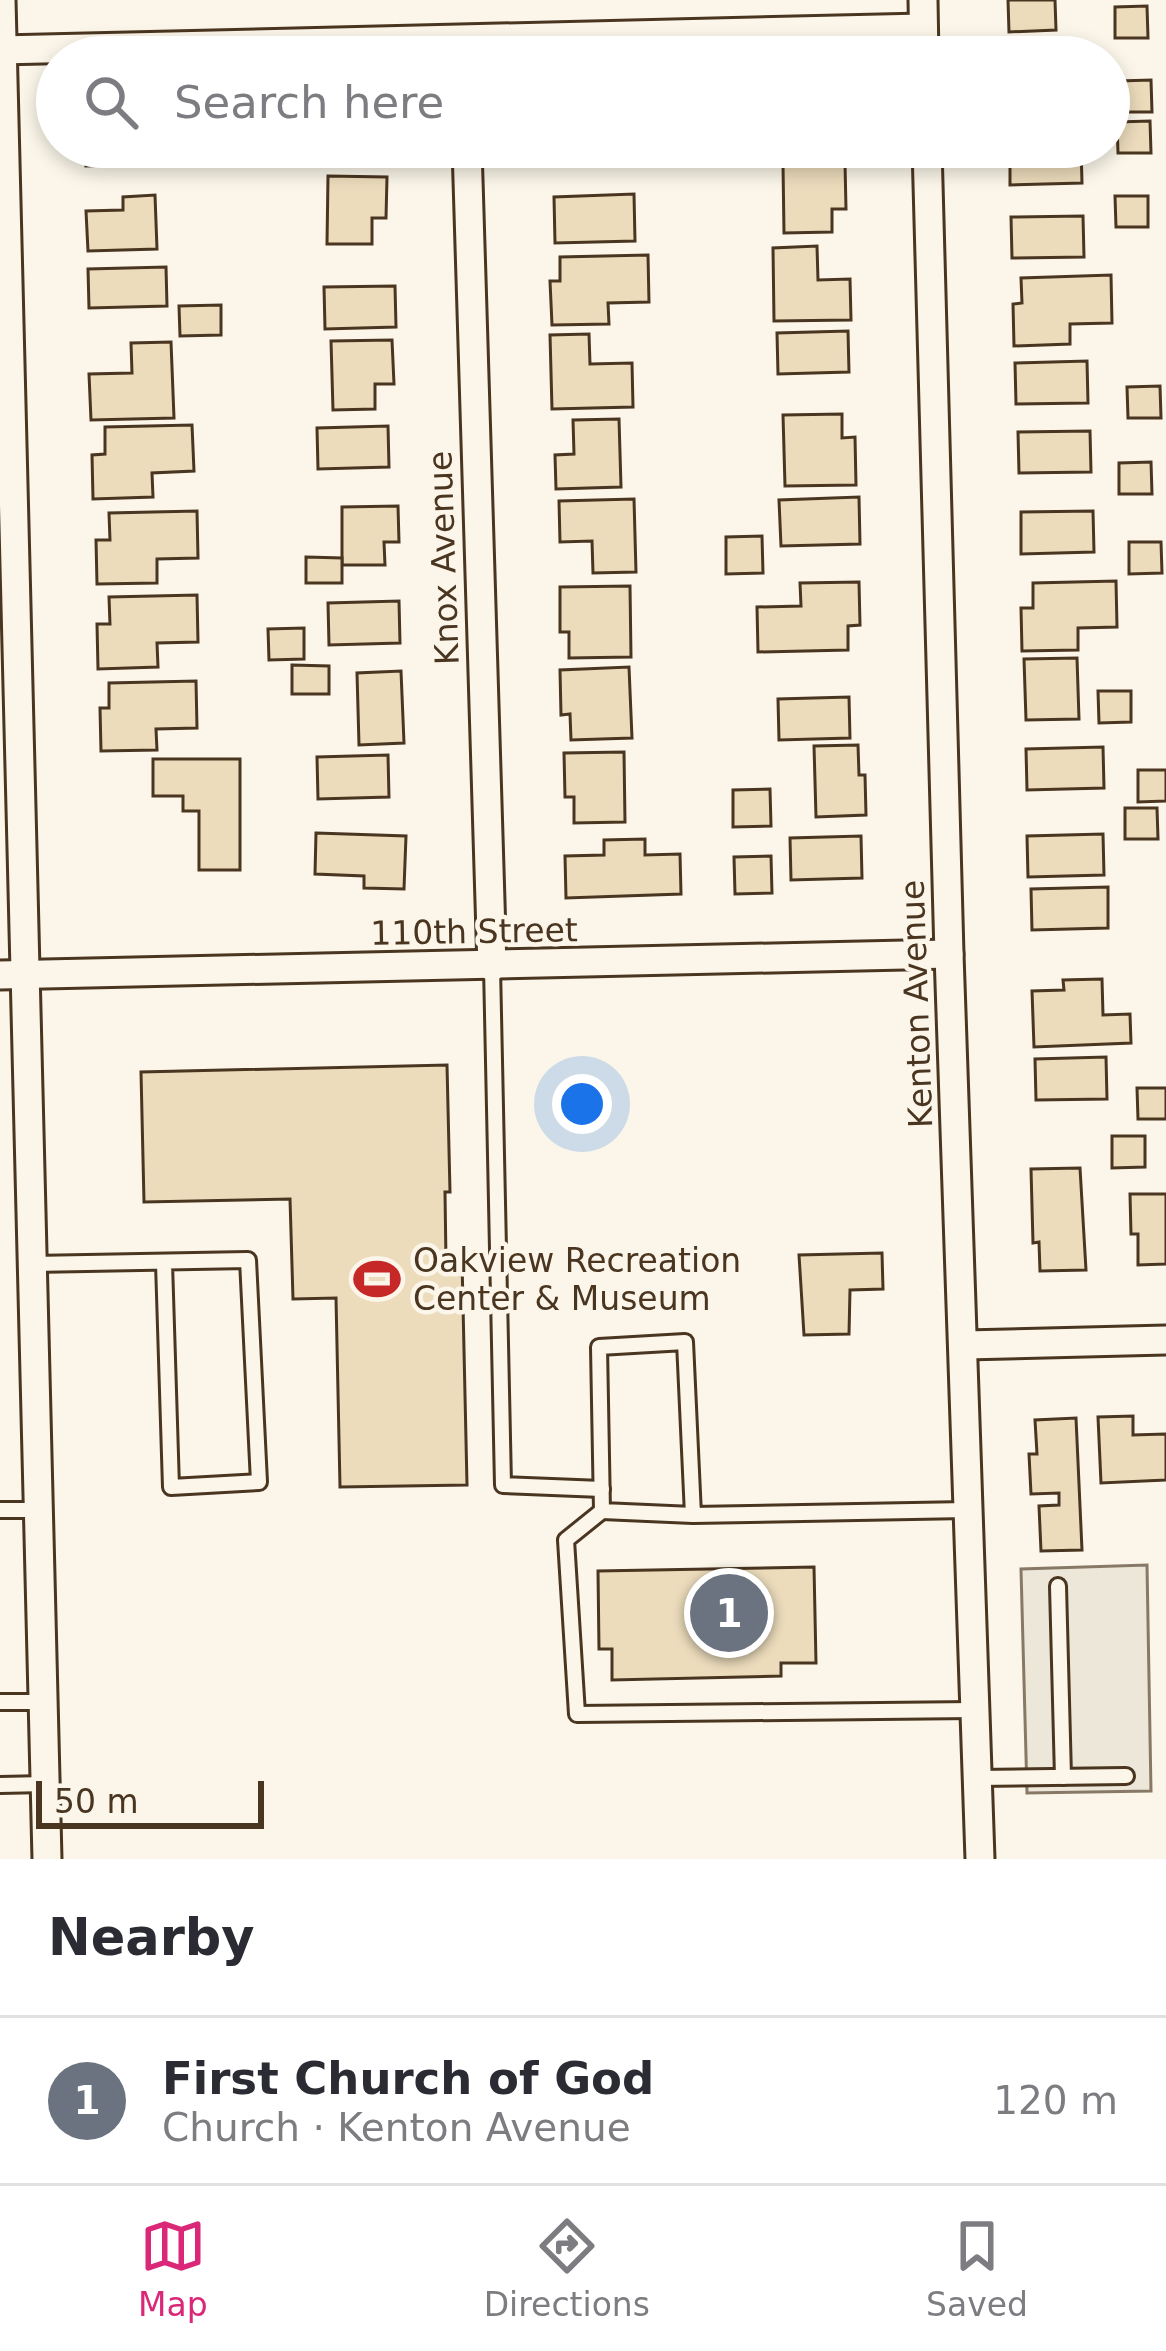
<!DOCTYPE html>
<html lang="en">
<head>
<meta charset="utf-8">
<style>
  body { margin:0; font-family:"DejaVu Sans",sans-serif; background:#f7f7f7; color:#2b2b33 }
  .scale { position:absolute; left:36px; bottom:30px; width:228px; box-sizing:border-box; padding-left:12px; border:6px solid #4a3520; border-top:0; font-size:33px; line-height:42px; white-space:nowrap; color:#4a3520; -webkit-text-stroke:9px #fbf6e9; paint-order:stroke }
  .you { position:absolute; left:582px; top:1104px; width:42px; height:42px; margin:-30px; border:9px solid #fff; border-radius:50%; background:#1a73e8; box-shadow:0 0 0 18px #1a73e833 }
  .badge { display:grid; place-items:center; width:78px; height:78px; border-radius:50%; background:#db2777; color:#fff; font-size:39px; font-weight:700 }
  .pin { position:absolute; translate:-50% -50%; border:6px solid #fff; box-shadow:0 3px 12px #0006 }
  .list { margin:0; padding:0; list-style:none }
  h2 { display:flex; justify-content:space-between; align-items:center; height:156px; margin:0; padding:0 48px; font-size:51px }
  h2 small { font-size:39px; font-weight:400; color:#7c7c81 }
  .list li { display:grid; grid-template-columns:78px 1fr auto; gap:36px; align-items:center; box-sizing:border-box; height:168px; padding:0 48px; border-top:3px solid #e1e1e2 }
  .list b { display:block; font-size:45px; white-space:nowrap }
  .list p { margin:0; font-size:39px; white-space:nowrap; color:#7c7c81 }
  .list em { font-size:39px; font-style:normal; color:#7c7c81 }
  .icon { flex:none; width:66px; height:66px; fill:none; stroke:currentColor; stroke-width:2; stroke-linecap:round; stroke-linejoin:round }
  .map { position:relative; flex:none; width:1166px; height:1859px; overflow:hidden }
  .search { position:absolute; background:#fff; box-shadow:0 6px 18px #0003; left:36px; right:36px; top:36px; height:132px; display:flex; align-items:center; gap:30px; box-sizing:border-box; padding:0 42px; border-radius:66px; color:#7c7c81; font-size:45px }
  .sheet { height:324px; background:#fff }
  nav { display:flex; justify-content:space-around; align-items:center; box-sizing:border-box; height:168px; border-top:3px solid #e1e1e2; background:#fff; font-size:33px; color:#7c7c81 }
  nav a { display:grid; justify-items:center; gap:6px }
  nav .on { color:#db2777 }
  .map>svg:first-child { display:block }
  .parking { fill:#ede7d9; stroke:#887966; stroke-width:3 }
  .building { fill:#ecdcbc; stroke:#4a3520; stroke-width:3 }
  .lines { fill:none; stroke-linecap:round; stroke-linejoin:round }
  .lane-casing { stroke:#4a3520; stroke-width:20 }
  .street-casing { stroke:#4a3520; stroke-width:33 }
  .lane { stroke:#fbf6e9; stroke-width:14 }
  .street { stroke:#fbf6e9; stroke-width:27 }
  .labels { text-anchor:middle; stroke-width:9; stroke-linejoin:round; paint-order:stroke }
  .street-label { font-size:33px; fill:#4a3520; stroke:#fbf6e9 }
  .poi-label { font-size:33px; fill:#4a3520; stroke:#fbf6e9; text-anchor:start }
</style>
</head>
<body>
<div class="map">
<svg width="1166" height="1859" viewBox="0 0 1166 1859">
  <rect width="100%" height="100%" fill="#fbf6e9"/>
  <path class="parking" d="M1147 1565 1151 1791 1027 1793 1021 1569Z"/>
  <g class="building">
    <path d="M1008 0H1055L1056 30 1009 32Z"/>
    <path d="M1147 6 1148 38H1115V7Z"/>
    <path d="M1151 80 1152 112H1119V81Z"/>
    <path d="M1150 121 1151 153H1118L1117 122Z"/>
    <path d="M86 147H186V163L86 166Z"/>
    <path d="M284 147H389V151L285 155Z"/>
    <path d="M1010 147H1081L1082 183 1010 185Z"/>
    <path d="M845 163 846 209H832V232L784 233 783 164Z"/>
    <path d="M328 176 387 177 386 218H372V244H327Z"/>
    <path d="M634 194 635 241 555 243 554 197Z"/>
    <path d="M155 195 157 249 88 251 86 211 123 210V197Z"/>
    <path d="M1115 196H1148V227H1116Z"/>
    <path d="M1083 216 1084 257 1012 258 1011 217Z"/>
    <path d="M817 246 818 280 850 279 851 320 774 321 773 248Z"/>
    <path d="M648 255 649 302 608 303 609 324 552 325 550 281H560V257Z"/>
    <path d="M166 267 167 306 89 308 88 269Z"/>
    <path d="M1111 275 1112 323 1070 324V344L1014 346 1013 304 1022 303 1021 278Z"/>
    <path d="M395 286 396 327 325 329 324 287Z"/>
    <path d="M221 305V335L180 336 179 306Z"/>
    <path d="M848 331 849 372 778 374 777 333Z"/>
    <path d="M589 334 590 364 632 363 633 407 552 409 550 335Z"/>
    <path d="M392 340 394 384H375V409L333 410 331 341Z"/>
    <path d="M171 342 174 418 91 420 89 374 132 373 131 343Z"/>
    <path d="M1087 361 1088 403 1016 404 1015 363Z"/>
    <path d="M1160 386 1161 418H1128L1127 387Z"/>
    <path d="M842 414V438L855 437 856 485 785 486 783 415Z"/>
    <path d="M619 419 621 487 556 489 555 455 574 454 573 420Z"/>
    <path d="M192 425 194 471 152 473 153 497 93 499 92 455 105 454V427Z"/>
    <path d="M388 426 389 467 318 469 317 428Z"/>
    <path d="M1090 431 1091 472 1019 473 1018 432Z"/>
    <path d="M1151 462 1152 494H1119V463Z"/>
    <path d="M859 497 860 544 781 546 779 500Z"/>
    <path d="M634 499 636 572 593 573 592 541 560 542 559 501Z"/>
    <path d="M398 506 399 542H384L385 565H342V507Z"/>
    <path d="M197 511 198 558 157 559V583L97 584 96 540H110L109 513Z"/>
    <path d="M1093 511 1094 552 1021 554V512Z"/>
    <path d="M762 536 763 573 726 574V537Z"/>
    <path d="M1129 542H1161L1162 573 1129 574Z"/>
    <path d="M306 557 342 558V583H306Z"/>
    <path d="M1116 581 1117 627 1078 628V650L1022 651 1021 608H1033V583Z"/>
    <path d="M859 582 860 625 848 626V650L758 652 757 607 801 606 800 583Z"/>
    <path d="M630 586 631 657 569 658V632H560V587Z"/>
    <path d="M197 595 198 642 157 643 158 667 98 669 97 624H110L109 597Z"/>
    <path d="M399 601 400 643 329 645 328 603Z"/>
    <path d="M304 628V659L269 660 268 629Z"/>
    <path d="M1077 658 1079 719 1026 720 1024 659Z"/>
    <path d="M292 665 329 666V694H292Z"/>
    <path d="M629 667 632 738 571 740 570 714 561 715 560 670Z"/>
    <path d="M401 671 404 743 359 745 357 673Z"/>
    <path d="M196 681 197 728 156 729 157 750 101 751 100 708H109V683Z"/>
    <path d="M1098 691H1131V722L1099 723Z"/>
    <path d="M849 697 850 738 779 740 778 699Z"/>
    <path d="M858 745 859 775H865L866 815 816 817 814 746Z"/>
    <path d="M1103 747 1104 788 1027 790 1026 749Z"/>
    <path d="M624 752 625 822 574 823V797H565L564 753Z"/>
    <path d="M388 755 389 797 318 799 317 757Z"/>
    <path d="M153 759H240V870H199V811H183V796H153Z"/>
    <path d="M1138 770H1166V801L1138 802Z"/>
    <path d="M770 789 771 826 733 827V790Z"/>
    <path d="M1125 808H1157L1158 839H1125Z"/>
    <path d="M316 833 406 836 404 889 364 888V876L315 874Z"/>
    <path d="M1103 834 1104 875 1028 877 1027 836Z"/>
    <path d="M861 836 862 878 791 880 790 838Z"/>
    <path d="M645 839V855L680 854 681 894 566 898 565 856 604 855V840Z"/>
    <path d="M771 856 772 893 735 894 734 857Z"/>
    <path d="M1108 887V928L1032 930 1031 889Z"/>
    <path d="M1102 979 1103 1015 1130 1014 1131 1043 1034 1047 1032 991 1064 990 1063 980Z"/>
    <path d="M1106 1057 1107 1099 1036 1100 1035 1059Z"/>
    <path d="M447 1065 450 1192H445L446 1261 462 1260 467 1485 340 1487 336 1298 293 1299 290 1199 144 1202 141 1072Z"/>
    <path d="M1137 1088H1166V1119H1138Z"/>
    <path d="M1112 1136H1145V1167L1112 1168Z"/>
    <path d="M1080 1168 1086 1270 1040 1271 1039 1242 1033 1243 1031 1169Z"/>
    <path d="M1130 1194H1166V1264L1138 1265V1234H1131Z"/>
    <path d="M882 1253 883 1289 850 1290 849 1334 804 1335 799 1255Z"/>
    <path d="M1133 1416V1435L1166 1434V1480L1101 1483 1098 1417Z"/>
    <path d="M1076 1418 1082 1550 1041 1551 1039 1506 1059 1505V1493L1031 1494 1029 1454H1037L1035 1420Z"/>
    <path d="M814 1567 816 1663H781V1676L612 1680V1649H599L598 1571Z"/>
  </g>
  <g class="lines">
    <defs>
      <g id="lane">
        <path d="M492 967 503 1485 602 1489"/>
        <path d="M33 1264 248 1260 259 1482 171 1487 164 1263"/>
        <path d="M0 1510H39"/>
        <path d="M602 1511 566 1540 577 1714 974 1710"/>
        <path d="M693 1515 685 1342 599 1347 602 1511 693 1515 967 1510"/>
        <path d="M1058 1586 1063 1777"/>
        <path d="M0 1702H43"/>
        <path d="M977 1778 1126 1776"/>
        <path d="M0 1785 45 1784"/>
      </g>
      <g id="street">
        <path d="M1 0 47 1859"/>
        <path d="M923 0 924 57"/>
        <path d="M0 50 923 28"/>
        <path d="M467 147 492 967"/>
        <path d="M927 147 949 954 980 1859"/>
        <path d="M0 975 949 954"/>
        <path d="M965 1345 1166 1340"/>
      </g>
    </defs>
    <use href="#lane" class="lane-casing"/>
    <use href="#street" class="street-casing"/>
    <use href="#lane" class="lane"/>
    <use href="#street" class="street"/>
  </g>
  <defs>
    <symbol id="stadium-bare" viewBox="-9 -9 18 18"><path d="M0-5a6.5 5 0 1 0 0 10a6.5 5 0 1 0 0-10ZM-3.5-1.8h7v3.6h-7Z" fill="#c62828" stroke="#fbf6e9" stroke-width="2.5" paint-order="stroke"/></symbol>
  </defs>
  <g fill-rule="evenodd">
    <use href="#stadium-bare" x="344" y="1246" width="66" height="66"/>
  </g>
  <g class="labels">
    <g class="street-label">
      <text transform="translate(443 558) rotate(-92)" y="12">Knox Avenue</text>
      <text transform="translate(474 931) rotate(-1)" y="12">110th Street</text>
      <text transform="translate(916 1004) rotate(-92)" y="12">Kenton Avenue</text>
    </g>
    <g class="poi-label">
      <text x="413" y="1272">Oakview Recreation<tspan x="413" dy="38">Center &amp; Museum</tspan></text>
    </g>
  </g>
</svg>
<div class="scale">50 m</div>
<div class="you"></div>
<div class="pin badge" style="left:729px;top:1613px;background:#6b7280">1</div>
<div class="search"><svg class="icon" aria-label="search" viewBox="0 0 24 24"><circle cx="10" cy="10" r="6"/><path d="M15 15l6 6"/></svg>Search here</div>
</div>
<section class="sheet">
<h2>Nearby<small></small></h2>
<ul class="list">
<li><span class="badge" style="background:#6b7280">1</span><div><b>First Church of God</b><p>Church · Kenton Avenue</p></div><em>120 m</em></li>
</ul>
</section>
<nav>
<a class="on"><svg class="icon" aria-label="map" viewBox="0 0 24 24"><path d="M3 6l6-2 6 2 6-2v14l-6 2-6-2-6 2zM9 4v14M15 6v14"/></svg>Map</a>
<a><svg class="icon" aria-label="directions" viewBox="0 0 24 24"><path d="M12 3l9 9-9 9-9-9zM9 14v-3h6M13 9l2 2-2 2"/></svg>Directions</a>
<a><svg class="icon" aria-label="saved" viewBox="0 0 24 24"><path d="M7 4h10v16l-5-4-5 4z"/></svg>Saved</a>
</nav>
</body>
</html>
